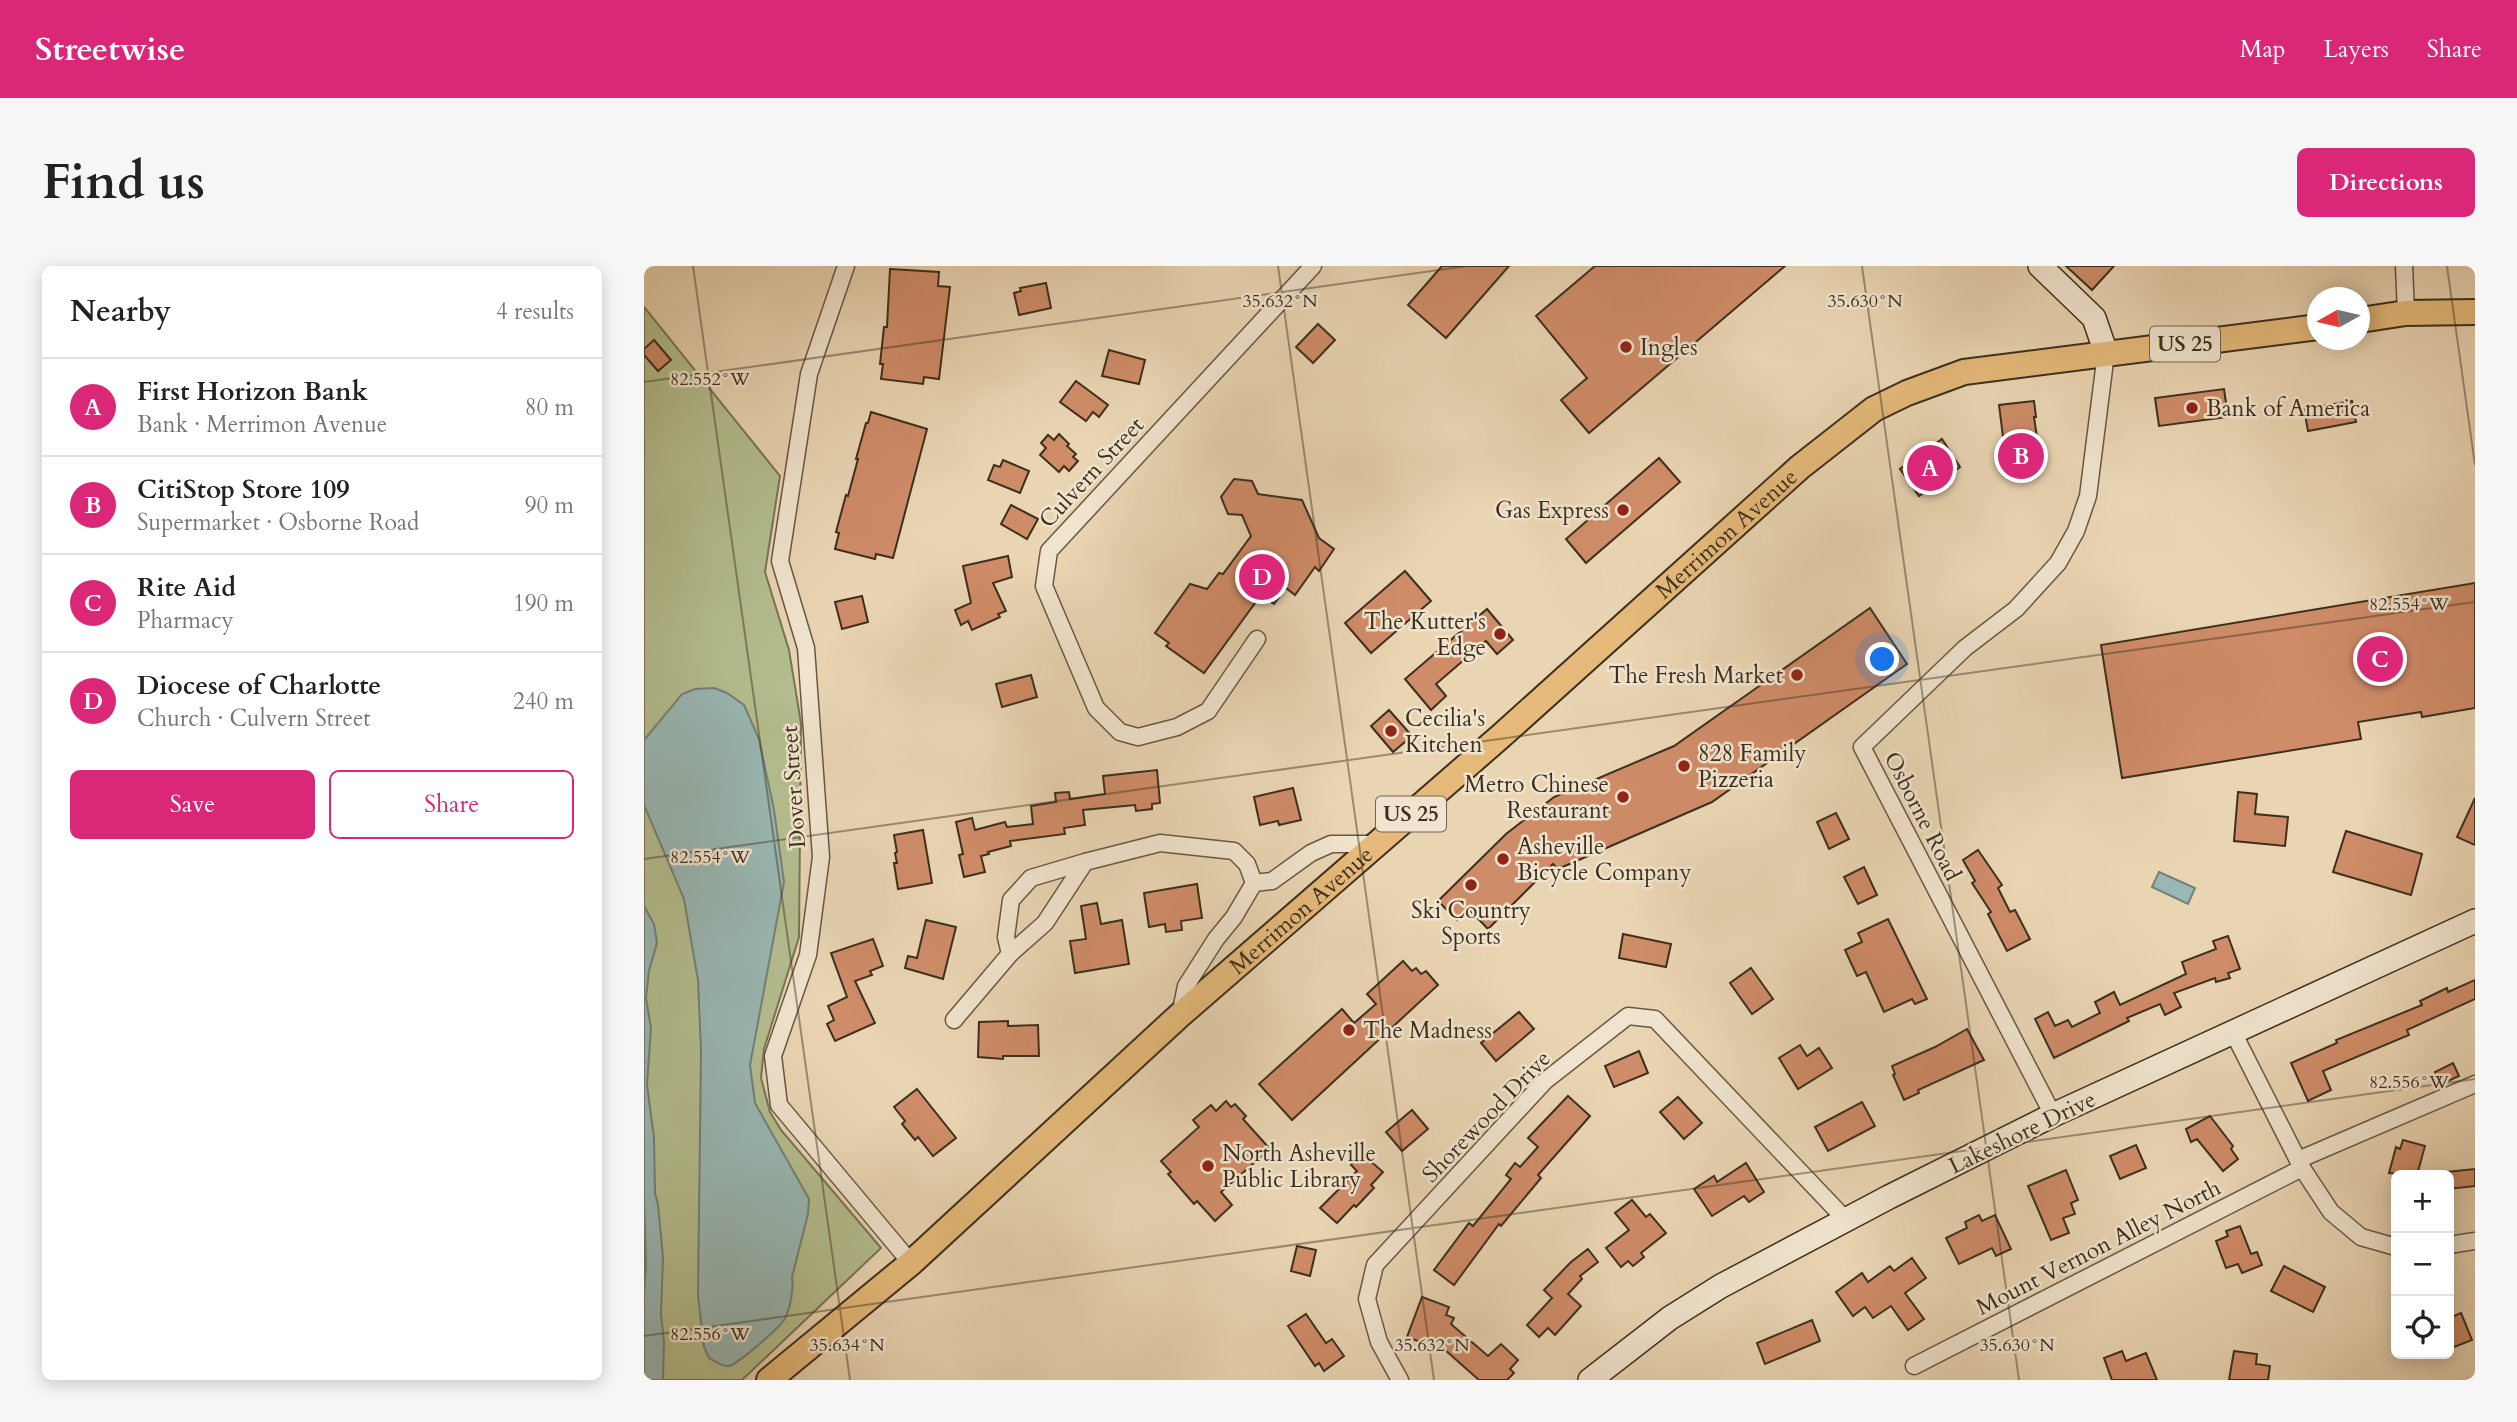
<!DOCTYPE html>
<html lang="en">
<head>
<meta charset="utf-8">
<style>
  body { margin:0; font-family:Cardo,serif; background:#f6f6f6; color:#222 }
  .controls { position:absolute; right:21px; bottom:21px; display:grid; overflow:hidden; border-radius:10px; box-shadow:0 4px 18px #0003 }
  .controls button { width:63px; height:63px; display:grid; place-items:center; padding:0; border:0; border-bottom:2px solid #e0e0e0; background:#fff; color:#222; font:35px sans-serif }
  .compass { position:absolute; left:1663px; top:21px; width:63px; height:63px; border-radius:50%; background:#fff; box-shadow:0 4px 18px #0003; rotate:262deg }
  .you { position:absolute; left:1239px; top:394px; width:24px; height:24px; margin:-18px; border:5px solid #fff; border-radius:50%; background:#1a73e8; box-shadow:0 0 0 10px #1a73e833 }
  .badge { display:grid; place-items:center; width:46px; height:46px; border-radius:50%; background:#db2777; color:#fff; font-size:23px; font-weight:700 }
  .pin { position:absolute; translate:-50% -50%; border:4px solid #fff; box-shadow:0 2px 7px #0006 }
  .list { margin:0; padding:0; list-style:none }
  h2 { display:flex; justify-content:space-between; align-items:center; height:91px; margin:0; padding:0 28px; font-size:30px }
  h2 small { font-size:23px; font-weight:400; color:#767676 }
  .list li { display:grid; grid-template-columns:46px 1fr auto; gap:21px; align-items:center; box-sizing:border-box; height:98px; padding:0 28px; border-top:2px solid #e0e0e0 }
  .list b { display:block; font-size:26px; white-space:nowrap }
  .list p { margin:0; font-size:23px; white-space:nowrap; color:#767676 }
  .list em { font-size:23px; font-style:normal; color:#767676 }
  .actions { display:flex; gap:14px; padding:21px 28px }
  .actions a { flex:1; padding:16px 0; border:2px solid #db2777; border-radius:10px; text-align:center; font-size:24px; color:#db2777 }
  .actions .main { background:#db2777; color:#fff }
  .icon { flex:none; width:38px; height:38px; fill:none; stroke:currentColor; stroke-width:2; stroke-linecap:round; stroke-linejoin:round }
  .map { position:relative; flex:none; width:1831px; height:1114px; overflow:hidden; border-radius:10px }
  header { display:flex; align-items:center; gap:42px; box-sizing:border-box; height:98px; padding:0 35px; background:#db2777; color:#fff }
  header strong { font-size:33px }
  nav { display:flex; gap:38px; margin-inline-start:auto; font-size:24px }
  .intro { display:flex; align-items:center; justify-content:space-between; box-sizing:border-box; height:168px; padding:0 42px }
  h1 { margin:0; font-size:49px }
  .button { padding:18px 32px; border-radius:10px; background:#db2777; color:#fff; font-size:24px; font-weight:700 }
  main { display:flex; gap:42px; padding:0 42px }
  aside { flex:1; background:#fff; border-radius:10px; box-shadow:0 4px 18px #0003 }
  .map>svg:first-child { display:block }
  .green { fill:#b4be8f; stroke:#787656; stroke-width:2 }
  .water { fill:#99b8b4; stroke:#748178; stroke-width:2 }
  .building { fill:#cf8c68; stroke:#3c2f1e; stroke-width:2 }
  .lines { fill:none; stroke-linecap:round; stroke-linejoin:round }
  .street-casing { stroke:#685843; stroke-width:19 }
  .secondary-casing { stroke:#3c2f1e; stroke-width:26 }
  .primary-casing { stroke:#3c2f1e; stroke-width:28 }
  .street { stroke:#f1e4ce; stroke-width:16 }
  .secondary { stroke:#f1e4ce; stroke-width:23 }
  .primary { stroke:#e5ba7a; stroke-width:24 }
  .ticks { fill:none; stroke:#3c2f1e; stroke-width:2; stroke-opacity:0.45 }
  .poi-dot { fill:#8f2418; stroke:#f1e4ce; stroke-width:2.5 }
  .labels { text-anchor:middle; stroke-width:5; stroke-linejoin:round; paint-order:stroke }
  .shield { fill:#f1e4ce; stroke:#726553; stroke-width:2 }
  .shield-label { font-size:21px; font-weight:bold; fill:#3c2f1e }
  .poi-label { font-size:23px; fill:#3c2f1e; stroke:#f1e4ce; text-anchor:start }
  .street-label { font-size:23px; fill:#3c2f1e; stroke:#f1e4ce }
  .ticks-label { font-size:18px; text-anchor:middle; fill:#3c2f1e; stroke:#f1e4ce; stroke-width:5; stroke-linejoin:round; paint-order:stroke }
</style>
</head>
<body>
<header>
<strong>Streetwise</strong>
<nav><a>Map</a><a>Layers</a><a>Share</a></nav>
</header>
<div class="intro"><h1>Find us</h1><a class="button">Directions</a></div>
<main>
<aside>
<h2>Nearby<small>4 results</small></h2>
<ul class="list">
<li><span class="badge">A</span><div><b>First Horizon Bank</b><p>Bank · Merrimon Avenue</p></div><em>80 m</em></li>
<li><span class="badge">B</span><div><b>CitiStop Store 109</b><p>Supermarket · Osborne Road</p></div><em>90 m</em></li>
<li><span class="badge">C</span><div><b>Rite Aid</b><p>Pharmacy</p></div><em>190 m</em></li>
<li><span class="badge">D</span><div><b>Diocese of Charlotte</b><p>Church · Culvern Street</p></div><em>240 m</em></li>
</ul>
<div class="actions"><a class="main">Save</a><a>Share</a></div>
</aside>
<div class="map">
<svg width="1831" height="1114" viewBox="0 0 1831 1114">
  <rect width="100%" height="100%" fill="#ead5b3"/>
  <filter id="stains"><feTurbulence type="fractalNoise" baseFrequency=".00286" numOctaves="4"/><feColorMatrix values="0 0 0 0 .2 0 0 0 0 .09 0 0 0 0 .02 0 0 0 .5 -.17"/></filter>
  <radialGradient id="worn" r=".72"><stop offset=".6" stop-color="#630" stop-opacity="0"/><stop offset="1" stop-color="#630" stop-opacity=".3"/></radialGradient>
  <path class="green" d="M0 41 136 210 121 306 145 384 157 457 155 671 120 783 117 812 126 846 137 864 237 982 98 1114H0Z"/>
  <g class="water">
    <path d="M70 422 83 427 100 439 115 473 130 544 140 616 106 799 111 837 165 933 164 948 148 1011C150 1023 146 1044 140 1054 134 1063 94 1098 85 1100 78 1101 71 1095 65 1092L60 1081 54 1030 57 784 54 714 40 633 0 539V474L38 428 51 423Z"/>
    <path d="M1515 606 1551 622 1544 638 1508 621Z"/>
    <path d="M0 640 10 658 13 677 5 705 2 732 7 762 3 819 10 871 11 927 14 939 19 991 17 1048 20 1076 19 1114H0V1029L2 998 0 933Z"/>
  </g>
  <g class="building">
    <path d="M798 0H865L802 72 764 39Z"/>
    <path d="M951 0H1141L945 167 917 134 943 112 892 50Z"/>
    <path d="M1422 0H1470L1448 24Z"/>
    <path d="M246 3 295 6 294 20 306 21 295 113 280 111 279 118 237 113 239 98H236L240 61H243Z"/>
    <path d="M402 17 407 42 375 49 370 27 377 25 376 22Z"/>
    <path d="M674 58 691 74 669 97 652 81Z"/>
    <path d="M10 74 27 94 14 105 0 89V83Z"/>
    <path d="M465 84 501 94 495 118 458 110Z"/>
    <path d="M432 115 464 139 455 151 449 146 442 155 416 136Z"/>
    <path d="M1580 123 1584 151 1515 160 1511 132Z"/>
    <path d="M1390 135 1392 151H1390L1397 199 1389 200 1390 207 1361 210 1357 179H1360L1355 139Z"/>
    <path d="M1708 135 1712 156 1664 165 1660 143Z"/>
    <path d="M227 146 283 163 249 292 232 288 231 293 191 283 195 267 192 266 202 229 204 230 214 193H212L222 157H224Z"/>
    <path d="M415 168 425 178 423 180 432 188 429 191 434 195 425 205 420 200 415 206 396 189 402 182 397 177 404 169 410 174Z"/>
    <path d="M1298 173 1316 201 1275 230 1256 203Z"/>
    <path d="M1015 192 1036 216 942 297 922 273Z"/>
    <path d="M359 194 385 205 376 227 344 214 350 199 356 201Z"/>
    <path d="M590 213 608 215 614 228 658 234 675 272 690 283 675 305 671 301 651 329 642 322 630 338 617 329 560 407 522 380 525 377 511 367 546 318 563 323 575 307 579 308 607 270 598 249 584 248 577 231Z"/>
    <path d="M367 239 394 253 383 273 357 258Z"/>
    <path d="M364 290 368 311 349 317 362 345 354 348 356 351 328 364 324 355 317 359 311 344 327 337 319 300Z"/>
    <path d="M761 305 787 335 727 387 701 357Z"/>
    <path d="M1831 317V442L1778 451 1777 446 1714 456 1717 473 1478 512 1457 379Z"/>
    <path d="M218 330 224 356 198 363 191 336Z"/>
    <path d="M1226 342 1263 398 1068 536 914 603 909 598 844 663 824 642 813 654 794 635 862 568 910 531 1030 480Z"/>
    <path d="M843 343 869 374 853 388 842 375 792 418 802 430 787 444 761 413Z"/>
    <path d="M387 409 393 431 358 441 352 418Z"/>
    <path d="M745 444 768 470 749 486 727 460Z"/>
    <path d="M513 504 516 537 508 538V543L492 545 491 539 439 544 441 559 420 562 421 568 366 575 367 580 344 586 345 588 337 590 341 606 320 611 315 589 319 588 312 556 328 552 331 564 361 556 363 561 389 558 387 540 412 536 411 527 425 526 426 533 461 528 459 510Z"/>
    <path d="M649 522 657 554 635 559 634 555 616 559 610 531Z"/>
    <path d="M1594 526 1613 528 1611 548 1644 551 1641 580 1590 575Z"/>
    <path d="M1831 532V579L1813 571Z"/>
    <path d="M1192 547 1205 573 1185 583 1173 556Z"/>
    <path d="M279 564 288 617 254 623 250 597H253L251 587 253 586 250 569Z"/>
    <path d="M1702 565 1778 588 1767 629 1689 606Z"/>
    <path d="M1334 584 1358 619 1354 622 1366 646 1371 644 1386 673 1363 685 1344 648 1347 646 1328 617 1331 615 1319 594Z"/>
    <path d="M1220 601 1233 629 1214 638 1200 611Z"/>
    <path d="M553 618 558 652 537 655 538 664 522 666 521 658 505 661 500 627Z"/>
    <path d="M453 637 457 658 478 654 485 698 431 707 426 675 442 673 437 640Z"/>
    <path d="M1244 653 1283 733 1271 738 1268 733 1240 746 1222 706 1213 710 1201 684 1218 676 1214 667Z"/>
    <path d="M282 654 312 661 299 713 261 702 264 690 273 692Z"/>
    <path d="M979 668 1027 678 1022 701 975 692Z"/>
    <path d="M1584 670 1596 703 1584 707 1586 712 1572 716 1571 712 1530 727 1537 741 1521 749 1516 738 1483 752 1485 755 1410 792 1391 753 1404 746 1411 760 1424 754 1428 761 1456 747 1451 736 1470 726 1476 739 1542 708 1538 696 1572 683 1569 675Z"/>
    <path d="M229 673 239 700 226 705 228 709 211 715 231 757 191 775 183 758 190 754 184 740 203 731 187 687Z"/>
    <path d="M759 695 768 705 772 702 777 708 782 705 794 719 648 854 615 818 698 743 710 757 732 738 723 728Z"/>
    <path d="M1107 702 1129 733 1108 748 1086 717Z"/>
    <path d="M1831 714V733L1763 764 1765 769 1679 805 1687 824 1664 835 1647 797 1693 777 1692 774 1778 739 1776 735 1803 722 1804 726Z"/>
    <path d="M875 746 890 763 852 795 837 777Z"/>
    <path d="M364 755V760L394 759 395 790H359V793L334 791 335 756Z"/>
    <path d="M1323 763 1340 794 1274 824 1275 827 1260 834 1249 809 1251 808 1248 800 1291 781Z"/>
    <path d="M1156 779 1163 790 1175 782 1188 802 1154 823 1135 792Z"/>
    <path d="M995 785 1004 807 970 821 961 800Z"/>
    <path d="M1809 797 1815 810 1793 820 1791 806Z"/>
    <path d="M273 823 312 872 289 890 274 871 271 874 258 858 261 855 250 841Z"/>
    <path d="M924 830 946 850 894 909 897 912 857 960 855 958 810 1019 790 1004 825 957 829 960 867 913 862 909 871 897 876 901 894 881 884 872Z"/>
    <path d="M1034 831 1058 857 1040 873 1016 846Z"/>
    <path d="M582 835 587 841 591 838 602 850 599 853 626 883 577 926 588 939 571 955 553 935 550 938 524 908 527 906 517 895 555 861 549 854 567 839 572 845Z"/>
    <path d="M1218 836 1231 860 1184 885 1171 861Z"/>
    <path d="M768 844 784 863 758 885 742 866Z"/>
    <path d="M1566 850 1589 880 1587 883 1594 893 1579 905 1553 873 1547 876 1542 863Z"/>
    <path d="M1759 874 1781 880 1773 909 1745 907 1752 881 1756 883Z"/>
    <path d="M1492 879 1502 902 1476 913 1466 890Z"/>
    <path d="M715 889 722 895 724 893 739 906 727 919 730 922 712 941 710 939 693 957 676 942 713 905 707 899Z"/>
    <path d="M1102 897 1120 926 1105 936 1100 930 1068 950 1050 923 1070 910 1073 916Z"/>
    <path d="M1831 903V920L1805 923 1803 906Z"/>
    <path d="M1422 904 1434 934 1427 937 1431 948 1419 952 1425 967 1407 974 1384 920Z"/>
    <path d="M988 934 1002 951 1006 948 1022 967 997 987 1000 991 989 1000 984 995 977 1001 962 982 985 964 971 947Z"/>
    <path d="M1335 949 1338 955 1351 949 1367 983 1352 990 1348 982 1315 998 1302 972 1323 962 1321 956Z"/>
    <path d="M1596 960 1607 988 1613 986 1618 999 1598 1007 1594 998 1582 1002 1572 975 1584 970 1582 965Z"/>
    <path d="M653 980 672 984 666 1010 647 1005Z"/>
    <path d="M944 983 954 996 936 1010 938 1013 924 1028 937 1040 911 1069 904 1062 895 1071 883 1059 908 1032 900 1024 927 996Z"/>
    <path d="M1268 992 1282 1012 1261 1027 1280 1053 1264 1064 1247 1040 1229 1052 1221 1041 1209 1050 1192 1026 1218 1007 1224 1016 1246 1000 1250 1005Z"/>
    <path d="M1640 1000 1681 1021 1669 1046 1627 1025Z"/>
    <path d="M778 1031 805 1041 802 1049 810 1052 807 1058 844 1090 857 1078 874 1094 866 1103 870 1107 863 1114H835L792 1076 790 1081 763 1071Z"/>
    <path d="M1817 1047 1828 1074 1805 1083V1052Z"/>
    <path d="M662 1048 682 1077 688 1073 700 1090 680 1105 675 1097 671 1100 644 1060Z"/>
    <path d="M1168 1054 1176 1075 1121 1098 1113 1077Z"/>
    <path d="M1478 1085 1482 1095 1502 1087 1513 1114H1468L1460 1092Z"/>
    <path d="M1590 1085 1613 1088 1612 1098 1626 1100 1624 1114H1585Z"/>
  </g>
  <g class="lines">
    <defs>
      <g id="street">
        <path d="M202 0 165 108 136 295 162 382 177 591 164 689 129 790 135 839 267 997"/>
        <path d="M1760 0 1762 47"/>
        <path d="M613 373 564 445 533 461 494 471 476 466 452 442 400 320 405 285 669 0"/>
        <path d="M610 617 628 615 667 587 687 578H732"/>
        <path d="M366 688 401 657 441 596"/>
        <path d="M310 754 366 688 362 671 367 634 387 612 441 596 516 577 590 585 603 598 610 617 590 651 572 673 542 720 536 749"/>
        <path d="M1590 768 1658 902 1687 946 1717 971 1752 981"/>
        <path d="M1409 849 1218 481 1321 382 1372 343 1414 297 1432 265 1444 230 1462 87"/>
        <path d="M1654 894 1831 818"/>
        <path d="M1805 979 1831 975"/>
        <path d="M1270 1100 1658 902"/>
        <path d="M756 1114 735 1076 723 1033 731 999 901 815 984 750 1011 753 1202 954"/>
      </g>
      <g id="secondary">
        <path d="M1396 0 1450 52 1462 87"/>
        <path d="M946 1114 1026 1052 1077 1020 1245 931 1409 849 1831 655"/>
      </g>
      <g id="primary">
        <path d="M1716 54 1762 47 1831 46"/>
        <path id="s1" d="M125 1114 267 997 536 749 857 470 1156 201 1230 143 1263 127 1320 106 1674 61"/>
      </g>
    </defs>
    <use href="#street" class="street-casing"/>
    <use href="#secondary" class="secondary-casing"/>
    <use href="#primary" class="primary-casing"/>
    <use href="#street" class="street"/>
    <use href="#secondary" class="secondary"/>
    <use href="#primary" class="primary"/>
  </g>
  <path class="ticks" d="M49 0 206 1114M634 0 790 1114M1218 0 1375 1114M1803 0 1831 199M0 116 823 0M0 593 1831 336M0 1070 1831 813"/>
  <g class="poi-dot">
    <circle cx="982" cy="81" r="7"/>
    <circle cx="1548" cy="142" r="7"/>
    <circle cx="979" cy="244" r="7"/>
    <circle cx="856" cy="368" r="7"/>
    <circle cx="1153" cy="409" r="7"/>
    <circle cx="747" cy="465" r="7"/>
    <circle cx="1040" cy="500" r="7"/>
    <circle cx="979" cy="531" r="7"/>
    <circle cx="859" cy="593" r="7"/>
    <circle cx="827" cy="619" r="7"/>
    <circle cx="705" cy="764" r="7"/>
    <circle cx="564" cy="900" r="7"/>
  </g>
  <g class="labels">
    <g class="shield">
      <rect x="1506" y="60.5" width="70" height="35" rx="5"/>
      <rect x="732" y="530.5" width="70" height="35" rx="5"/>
    </g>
    <g class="shield-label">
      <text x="1541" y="85">US 25</text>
      <text x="767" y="555">US 25</text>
    </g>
    <g class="poi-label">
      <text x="996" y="89">Ingles</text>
      <text x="1562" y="150">Bank of America</text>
      <text x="965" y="252" text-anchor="end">Gas Express</text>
      <text x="842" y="363" text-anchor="end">The Kutter's<tspan x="842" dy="26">Edge</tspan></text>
      <text x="1139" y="417" text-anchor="end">The Fresh Market</text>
      <text x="761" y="460">Cecilia's<tspan x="761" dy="26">Kitchen</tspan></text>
      <text x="1054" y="495">828 Family<tspan x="1054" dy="26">Pizzeria</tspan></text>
      <text x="965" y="526" text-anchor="end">Metro Chinese<tspan x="965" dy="26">Restaurant</tspan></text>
      <text x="873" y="588">Asheville<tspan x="873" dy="26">Bicycle Company</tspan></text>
      <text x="827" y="652" text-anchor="middle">Ski Country<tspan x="827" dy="26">Sports</tspan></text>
      <text x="719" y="772">The Madness</text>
      <text x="578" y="895">North Asheville<tspan x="578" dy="26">Public Library</tspan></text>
    </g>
    <g class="street-label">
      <text transform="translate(447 206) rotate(-47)" y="8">Culvern Street</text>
      <text dy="8" stroke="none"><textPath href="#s1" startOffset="1278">Merrimon Avenue</textPath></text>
      <text transform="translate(149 521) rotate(-94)" y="8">Dover Street</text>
      <text transform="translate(1279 550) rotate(63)" y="8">Osborne Road</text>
      <text dy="8" stroke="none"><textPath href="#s1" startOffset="710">Merrimon Avenue</textPath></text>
      <text transform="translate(842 850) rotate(-46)" y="8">Shorewood Drive</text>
      <text transform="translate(1378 866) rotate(-26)" y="8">Lakeshore Drive</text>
      <text transform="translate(1454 981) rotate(-27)" y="8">Mount Vernon Alley North</text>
    </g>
  </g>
  <g class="ticks-label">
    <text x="636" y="41">35.632°N</text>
    <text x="1221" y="41">35.630°N</text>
    <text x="66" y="119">82.552°W</text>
    <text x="1765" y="344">82.554°W</text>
    <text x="66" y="597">82.554°W</text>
    <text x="1765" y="822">82.556°W</text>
    <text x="66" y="1074">82.556°W</text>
    <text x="203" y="1085">35.634°N</text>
    <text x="788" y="1085">35.632°N</text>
    <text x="1373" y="1085">35.630°N</text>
  </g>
  <rect width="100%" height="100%" filter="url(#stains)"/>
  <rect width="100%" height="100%" fill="url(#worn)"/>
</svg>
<div class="controls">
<button>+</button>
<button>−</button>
<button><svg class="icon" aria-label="locate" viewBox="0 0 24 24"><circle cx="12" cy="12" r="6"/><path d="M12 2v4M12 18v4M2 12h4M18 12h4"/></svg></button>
</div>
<svg class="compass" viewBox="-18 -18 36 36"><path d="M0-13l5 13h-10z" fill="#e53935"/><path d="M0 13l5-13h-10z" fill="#767676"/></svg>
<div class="you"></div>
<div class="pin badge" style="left:1286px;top:202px">A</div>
<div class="pin badge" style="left:1377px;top:190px">B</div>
<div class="pin badge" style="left:1736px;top:393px">C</div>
<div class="pin badge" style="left:618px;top:311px">D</div>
</div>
</main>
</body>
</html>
